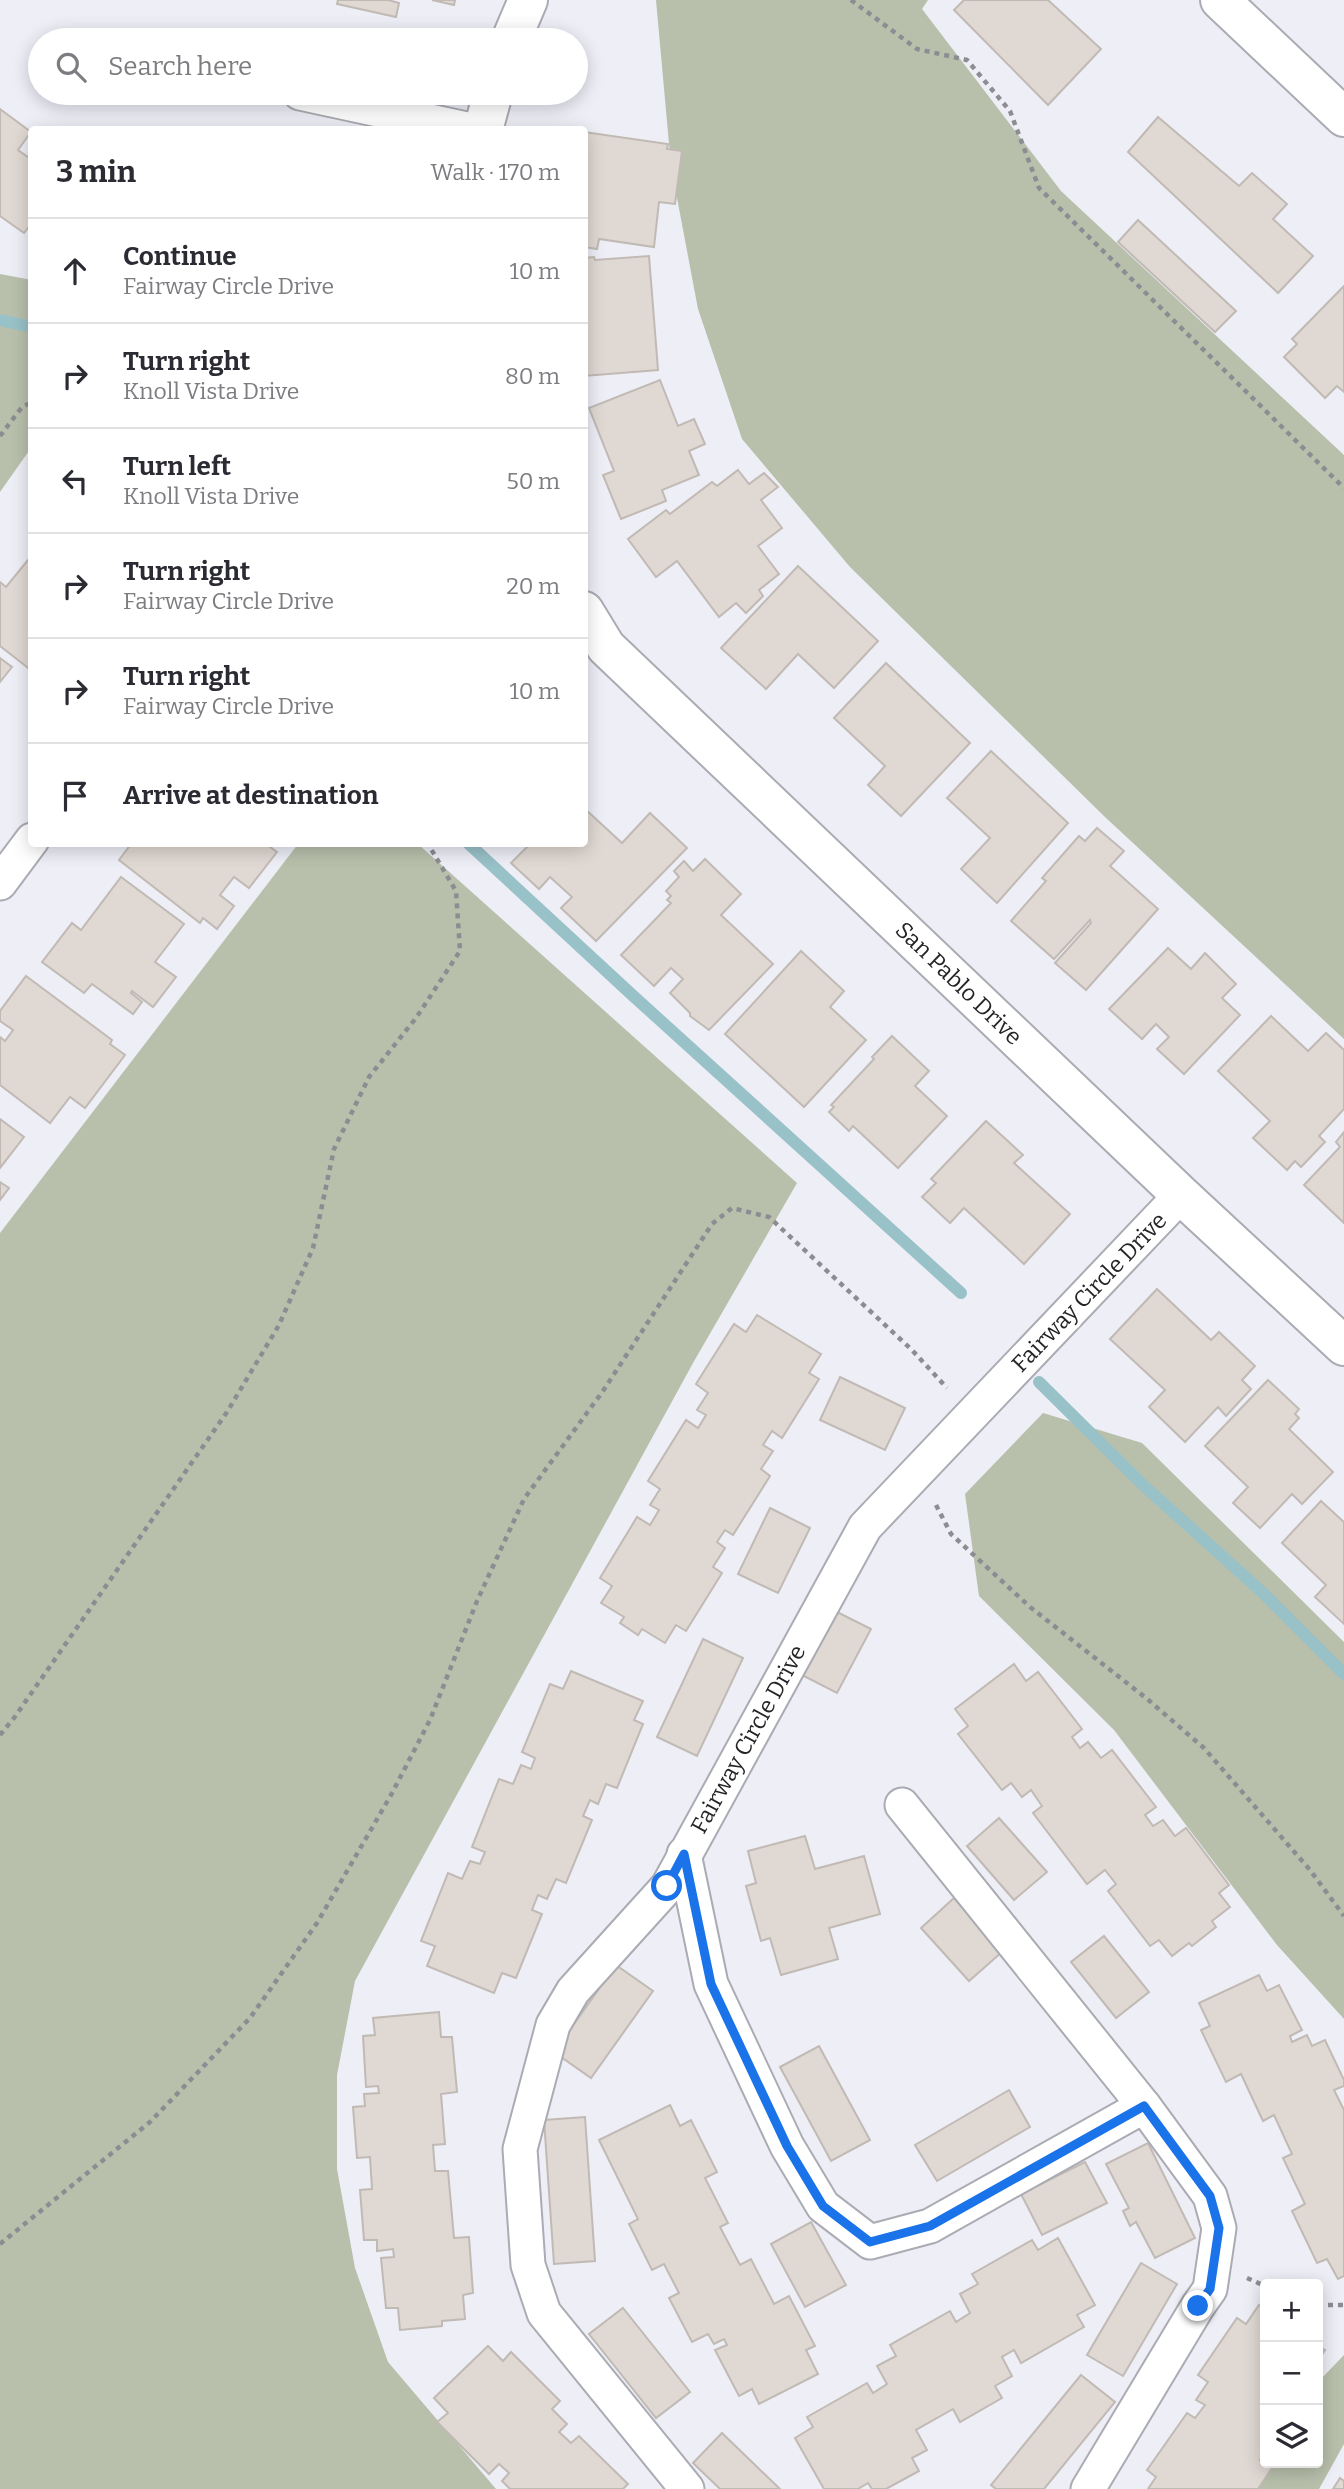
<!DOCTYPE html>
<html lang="en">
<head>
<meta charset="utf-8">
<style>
  body { margin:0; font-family:Bitter,serif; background:#f2f2f3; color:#2b2b33 }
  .controls { position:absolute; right:21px; bottom:21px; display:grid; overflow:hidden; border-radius:7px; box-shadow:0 4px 18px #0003 }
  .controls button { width:63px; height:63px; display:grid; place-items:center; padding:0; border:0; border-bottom:2px solid #e1e1e2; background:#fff; color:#2b2b33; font:35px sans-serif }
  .stop { position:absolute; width:21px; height:21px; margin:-16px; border:5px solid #1a73e8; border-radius:50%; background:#fff }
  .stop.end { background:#1a73e8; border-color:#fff; box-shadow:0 2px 7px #0008 }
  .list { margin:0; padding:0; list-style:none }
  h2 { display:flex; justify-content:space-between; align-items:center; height:91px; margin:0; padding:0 28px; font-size:30px }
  h2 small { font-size:23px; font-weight:400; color:#7c7c81 }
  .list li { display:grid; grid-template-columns:46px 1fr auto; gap:21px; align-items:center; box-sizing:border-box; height:105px; padding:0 28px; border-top:2px solid #e1e1e2 }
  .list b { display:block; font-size:26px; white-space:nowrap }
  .list p { margin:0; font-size:23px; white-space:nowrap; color:#7c7c81 }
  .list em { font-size:23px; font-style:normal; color:#7c7c81 }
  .icon { flex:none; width:38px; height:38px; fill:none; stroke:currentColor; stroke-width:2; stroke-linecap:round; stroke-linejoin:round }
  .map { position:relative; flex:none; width:1344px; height:2489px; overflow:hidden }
  .search { position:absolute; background:#fff; box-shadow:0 4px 18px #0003; left:28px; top:28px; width:560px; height:77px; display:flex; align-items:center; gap:18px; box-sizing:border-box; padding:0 24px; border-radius:38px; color:#7c7c81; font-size:26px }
  .panel { position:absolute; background:#fff; box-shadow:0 4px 18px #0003; left:28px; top:126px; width:560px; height:721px; border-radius:7px }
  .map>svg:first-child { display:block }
  .green { fill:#b8c0ac }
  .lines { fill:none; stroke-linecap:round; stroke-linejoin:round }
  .stream { stroke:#99c1c8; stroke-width:12 }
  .building { fill:#e0d8d2; stroke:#c1bab4; stroke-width:2 }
  .street-casing { stroke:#aaabb3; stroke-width:37 }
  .secondary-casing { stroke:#aaabb3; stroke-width:42 }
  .path { stroke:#8c8c92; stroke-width:4.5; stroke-dasharray:5 5; stroke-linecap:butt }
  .street { stroke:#fff; stroke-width:33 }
  .secondary { stroke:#fff; stroke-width:38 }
  .route { stroke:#1a73e8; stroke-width:9 }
  .labels { text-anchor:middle; stroke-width:7; stroke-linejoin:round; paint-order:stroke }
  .street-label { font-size:23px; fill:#252528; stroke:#fff }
</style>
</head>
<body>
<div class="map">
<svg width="1344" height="2489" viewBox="0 0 1344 2489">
  <rect width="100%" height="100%" fill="#edeef6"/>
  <g class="green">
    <path d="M656 0H928L922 9 1061 191 1344 455V1039L1105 817 850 567 742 439 698 309 671 166Z"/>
    <path d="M0 274 32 280 31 448 0 492Z"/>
    <path d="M298 844H418L797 1183 693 1363 355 1981 337 2075V2169L355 2268 388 2362 496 2489H0V1233Z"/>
    <path d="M1043 1413 1142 1443 1344 1642V2019L1277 1945 1114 1730 979 1596 965 1494Z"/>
    <path d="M1344 2355V2444L1319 2489H1245L1265 2452V2463H1318V2382Z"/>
  </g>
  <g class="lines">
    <g class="stream">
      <path d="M0 320 32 327"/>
      <path d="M469 844 630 993 961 1293"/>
      <path d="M1039 1382 1142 1484 1262 1592 1344 1674"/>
    </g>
  </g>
  <g class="building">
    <path d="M338 0H388L399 3 396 17 337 4Z"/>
    <path d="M432 0H455L454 5Z"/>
    <path d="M964 0H1048L1101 49 1048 105 954 10Z"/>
    <path d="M0 109 31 132 18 150 32 160V223L24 233 0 216Z"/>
    <path d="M1158 117 1239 186 1252 173 1287 204 1273 219 1313 256 1278 293 1128 152Z"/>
    <path d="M584 132 668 144 667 149 682 151 675 204 659 202 654 247 599 239 597 249 584 247Z"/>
    <path d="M1138 220 1236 311 1215 332 1118 242Z"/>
    <path d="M649 256 658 370 584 376V258L594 257 595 260Z"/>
    <path d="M1344 286V392L1337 386 1325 398 1284 357 1297 344 1292 339Z"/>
    <path d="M660 380 678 426 694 419 705 444 689 451 699 475 662 490 666 501 621 519 603 475 614 471 589 408Z"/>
    <path d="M738 470 749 484 764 473 778 487 761 500 782 528 758 546 779 574 759 590 763 596 746 613 736 603 719 617 677 561 656 577 628 539 666 510 670 514 712 482 717 486Z"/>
    <path d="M32 555V671L0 646V582L6 587Z"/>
    <path d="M798 566 878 641 834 688 798 654 766 689 721 648Z"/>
    <path d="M0 658 12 667 0 682Z"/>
    <path d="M886 663 970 743 901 816 868 785 885 766 834 718Z"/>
    <path d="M991 751 1068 823 997 903 961 869 990 838 947 798Z"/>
    <path d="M584 808 622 843 650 813 687 848 596 941 561 908 572 897 550 877 539 889 511 863 530 844H584Z"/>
    <path d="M1097 828 1124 851 1110 866 1158 909 1086 990 1055 963 1091 923 1090 920 1054 959 1011 921 1046 881 1042 878 1079 836 1085 841Z"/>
    <path d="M131 844H266L277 852 249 888 234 877 220 895 234 906 217 929 203 918 200 923 119 860Z"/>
    <path d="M705 859 741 894 721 915 773 964 709 1030 690 1016V1013L670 993 683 979 671 968 654 986 621 955 671 903 667 900 671 896 666 891 679 877 674 871 684 861 693 871Z"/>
    <path d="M121 877 184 924 155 962 176 977 153 1007 132 991 131 993 142 1002 133 1014 92 984 84 993 42 962 72 923 81 930Z"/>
    <path d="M1168 948 1191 969 1205 953 1236 984 1222 998 1240 1015 1184 1074 1157 1049 1169 1037 1156 1024 1142 1039 1109 1009Z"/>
    <path d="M801 951 844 991 830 1007 866 1040 804 1107 725 1034Z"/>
    <path d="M26 976 112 1040 110 1044 125 1055 85 1108 70 1097 50 1123 0 1085V1037L5 1041 13 1030 0 1021V1011Z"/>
    <path d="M1271 1016 1308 1051 1326 1033 1344 1050V1109L1319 1136 1325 1142 1301 1167 1295 1161 1287 1170 1253 1138 1270 1121 1218 1071Z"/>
    <path d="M892 1036 929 1071 915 1086 947 1116 898 1168 853 1126 849 1131 829 1112 834 1107 831 1105 874 1059 872 1057Z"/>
    <path d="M0 1119 24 1137 0 1168Z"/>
    <path d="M986 1121 1023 1155 1014 1163 1070 1214 1024 1264 964 1208 950 1223 922 1197 936 1183 931 1179Z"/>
    <path d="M1344 1132V1223L1304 1185 1340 1147 1336 1142Z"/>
    <path d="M0 1182 9 1188 0 1200Z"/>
    <path d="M1157 1289 1211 1340 1219 1332 1255 1366 1242 1380 1251 1389 1226 1416 1218 1407 1185 1442 1149 1407 1165 1390 1110 1339Z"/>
    <path d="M757 1315 821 1354 809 1373 819 1379 782 1438 772 1431 763 1445 773 1451 761 1469 770 1476 733 1535 725 1530 717 1542 725 1548 713 1567 722 1573 686 1631 676 1625 665 1643 642 1629 638 1635 620 1623 624 1617 601 1603 612 1586 600 1578 637 1517 650 1525 659 1510 650 1505 660 1489 648 1481 686 1420 698 1428 706 1415 697 1410 708 1393 696 1384 734 1324 746 1332Z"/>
    <path d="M840 1377 905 1408 885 1450 820 1420Z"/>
    <path d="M1268 1380 1299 1409 1295 1414 1299 1418 1289 1429 1333 1472 1302 1504 1292 1494 1260 1528 1233 1503 1248 1487 1205 1446Z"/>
    <path d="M1321 1501 1344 1522V1624L1315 1597 1326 1585 1282 1543Z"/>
    <path d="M770 1508 810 1528 778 1593 738 1574Z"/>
    <path d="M833 1610 871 1629 837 1693 800 1674Z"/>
    <path d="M703 1639 743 1658 697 1756 657 1737Z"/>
    <path d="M1014 1664 1026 1681 1038 1672 1082 1729 1072 1737 1080 1748 1088 1742 1101 1758 1112 1750 1156 1807 1145 1815 1153 1826 1163 1820 1175 1836 1186 1828 1229 1885 1219 1893 1230 1907 1212 1921 1216 1927 1192 1946 1189 1943 1172 1956 1159 1940 1150 1946 1108 1891 1116 1884 1105 1870 1087 1884 1033 1813 1042 1806 1031 1790 1022 1797 1011 1783 1002 1790 958 1734 968 1726 955 1709Z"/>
    <path d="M571 1671 643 1701 634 1720 643 1724 617 1788 606 1784 598 1804 590 1800 583 1816 592 1820 566 1883 556 1879 547 1899 538 1895 532 1910 542 1914 516 1978 502 1973 494 1993 427 1966 435 1946 421 1941 448 1873 462 1879 470 1861 480 1864 485 1852 472 1847 499 1779 513 1784 521 1765 531 1769 535 1758 522 1752 550 1684 563 1689Z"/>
    <path d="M999 1818 1047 1872 1014 1900 967 1846Z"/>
    <path d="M805 1836 815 1869 864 1856 880 1914 829 1928 838 1959 781 1975 770 1938 761 1941 746 1886 756 1883 748 1851Z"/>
    <path d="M954 1898 1002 1952 969 1981 921 1928Z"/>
    <path d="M1104 1936 1149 1992 1116 2018 1071 1962Z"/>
    <path d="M616 1965 653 1991 591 2078 554 2052Z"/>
    <path d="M1259 1975 1267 1991 1279 1985 1302 2030 1290 2036 1292 2042 1307 2035 1312 2046 1325 2040 1344 2080V2086L1334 2090 1344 2110V2276L1338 2279 1327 2259 1317 2263 1292 2211 1305 2204 1283 2158 1292 2154 1274 2115 1263 2121 1241 2074 1226 2082 1201 2030 1210 2026 1199 2003Z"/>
    <path d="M439 2012 441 2037H452L457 2092 441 2094 445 2144 433 2145 435 2171H448L454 2238 469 2237 473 2293 463 2295 465 2319 442 2321V2326L400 2330 398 2308H386L381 2258 394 2257 393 2249 377 2251V2240H364L360 2190 372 2189 370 2157 357 2158 353 2107 365 2106 364 2094 379 2093 378 2086 366 2087 363 2036 375 2035 373 2018Z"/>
    <path d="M819 2046 870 2140 831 2161 780 2067Z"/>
    <path d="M1009 2090 1030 2127 937 2181 915 2145Z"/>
    <path d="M670 2105 680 2126 691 2120 717 2172 705 2178 728 2223 720 2227 740 2265 751 2259 774 2304 789 2296 815 2346 806 2350 818 2374 759 2404 752 2389 739 2396 715 2350 727 2345 724 2339 714 2344 708 2334 692 2342 669 2298 679 2293 664 2264 652 2270 629 2224 638 2219 599 2140Z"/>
    <path d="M585 2117 595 2261 554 2264 544 2120Z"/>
    <path d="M1148 2143 1195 2238 1155 2258 1136 2222 1130 2226 1123 2211 1129 2208 1106 2164Z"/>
    <path d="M1085 2162 1107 2203 1042 2235 1021 2194Z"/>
    <path d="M811 2222 846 2285 805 2307 771 2244Z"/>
    <path d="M1058 2238 1095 2305 1077 2315 1084 2327 1021 2363 1014 2350 1002 2357 1012 2376 995 2386 1002 2398 960 2422 953 2409 916 2430 927 2450 912 2458 919 2471 886 2489H872L868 2483 858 2489H824L795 2438 813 2427 807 2417 867 2383 873 2393 887 2384 877 2366 896 2356 890 2345 950 2311 956 2322 970 2313 960 2294 978 2284 972 2274 1032 2240 1038 2250Z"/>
    <path d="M1141 2263 1177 2284 1123 2376 1087 2355Z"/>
    <path d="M1259 2305 1265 2309V2433L1261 2439 1265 2442V2452L1260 2460 1272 2468 1258 2489H1148L1156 2477 1147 2470 1187 2413 1195 2418 1205 2405 1196 2400 1208 2382 1198 2375 1237 2318 1246 2324Z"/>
    <path d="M623 2308 690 2392 656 2418 589 2334Z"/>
    <path d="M488 2346 503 2361 511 2352 560 2401 552 2409 567 2424 559 2432 571 2443 579 2436 628 2484 623 2489H510L502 2481 509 2473 499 2464 489 2474 437 2422 448 2413 434 2398Z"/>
    <path d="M1318 2346 1325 2350 1318 2360Z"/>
    <path d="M1081 2375 1115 2402 1044 2489H996L991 2485Z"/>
    <path d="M722 2433 780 2489H720L693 2463Z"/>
    <path d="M1340 2478 1344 2481V2489H1333Z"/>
  </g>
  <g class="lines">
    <defs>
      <g id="street">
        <path d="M300 93 471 130"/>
        <path d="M0 883 32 840"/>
        <path d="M902 1805 1144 2106 1210 2196 1219 2228 1210 2289 1198 2306 1088 2489"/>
        <path d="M684 1854 711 1984 787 2146 823 2206 870 2242 930 2226 1144 2106"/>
        <path d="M687 2489 544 2313 528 2265 520 2149 553 2025 573 1991 668 1886 865 1527 1181 1195"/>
      </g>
      <g id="secondary">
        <path d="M1220 0 1344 117"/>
        <path d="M511 40 528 0"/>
        <path d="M483 130 493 93"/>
        <path d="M584 611 606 647 1181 1195 1344 1346"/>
      </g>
    </defs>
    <use href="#street" class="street-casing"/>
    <use href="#secondary" class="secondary-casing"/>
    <g class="path">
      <path d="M851 0 917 49 967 60 1010 111 1039 188 1344 488"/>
      <path d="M0 436 22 407 32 402"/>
      <path d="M936 1505 951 1534 1030 1607 1146 1698 1204 1748 1310 1870 1344 1916"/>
      <path d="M0 1735 14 1718 227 1412 279 1325 313 1248 334 1149 369 1077 416 1018 460 951 456 891 428 844"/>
      <path d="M0 2244 150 2122 250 2018 317 1923 391 1795 430 1720 477 1601 524 1499 603 1391 712 1224 732 1208 769 1217 912 1350 947 1388"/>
      <path d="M1247 2278 1265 2286"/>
      <path d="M1318 2305H1344"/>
    </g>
    <use href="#street" class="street"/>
    <use href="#secondary" class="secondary"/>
  </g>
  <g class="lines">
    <path class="route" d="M667 1886 684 1854 711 1984 787 2146 823 2206 870 2242 930 2226 1144 2106 1210 2196 1219 2228 1210 2289 1198 2306"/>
  </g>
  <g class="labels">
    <g class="street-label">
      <text transform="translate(959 983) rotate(44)" y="8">San Pablo Drive</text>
      <text transform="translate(1089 1292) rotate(-46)" y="8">Fairway Circle Drive</text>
      <text transform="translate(748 1739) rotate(-61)" y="8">Fairway Circle Drive</text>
    </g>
  </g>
</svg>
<div class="controls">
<button>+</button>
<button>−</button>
<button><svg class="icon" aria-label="layers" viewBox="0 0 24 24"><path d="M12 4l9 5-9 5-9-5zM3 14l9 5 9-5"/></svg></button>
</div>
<div class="stop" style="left:667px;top:1886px"></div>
<div class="stop end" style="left:1198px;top:2306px"></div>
<div class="search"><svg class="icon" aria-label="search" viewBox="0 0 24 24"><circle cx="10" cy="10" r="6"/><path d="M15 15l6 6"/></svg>Search here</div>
<section class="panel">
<h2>3 min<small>Walk · 170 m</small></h2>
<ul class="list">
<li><svg class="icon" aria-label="ahead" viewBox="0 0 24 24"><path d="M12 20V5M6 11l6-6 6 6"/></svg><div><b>Continue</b><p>Fairway Circle Drive</p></div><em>10 m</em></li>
<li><svg class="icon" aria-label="right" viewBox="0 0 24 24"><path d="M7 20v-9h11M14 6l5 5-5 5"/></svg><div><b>Turn right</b><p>Knoll Vista Drive</p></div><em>80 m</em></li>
<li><svg class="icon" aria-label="left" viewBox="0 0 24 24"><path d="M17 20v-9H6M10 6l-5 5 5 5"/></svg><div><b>Turn left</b><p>Knoll Vista Drive</p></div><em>50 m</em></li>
<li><svg class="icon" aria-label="right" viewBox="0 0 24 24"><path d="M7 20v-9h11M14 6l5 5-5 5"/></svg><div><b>Turn right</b><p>Fairway Circle Drive</p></div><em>20 m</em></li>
<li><svg class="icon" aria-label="right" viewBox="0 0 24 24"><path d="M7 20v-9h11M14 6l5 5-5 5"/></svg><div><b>Turn right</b><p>Fairway Circle Drive</p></div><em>10 m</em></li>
<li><svg class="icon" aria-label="arrive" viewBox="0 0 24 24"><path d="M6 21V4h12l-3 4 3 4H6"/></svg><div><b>Arrive at destination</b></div></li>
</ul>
</section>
</div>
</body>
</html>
